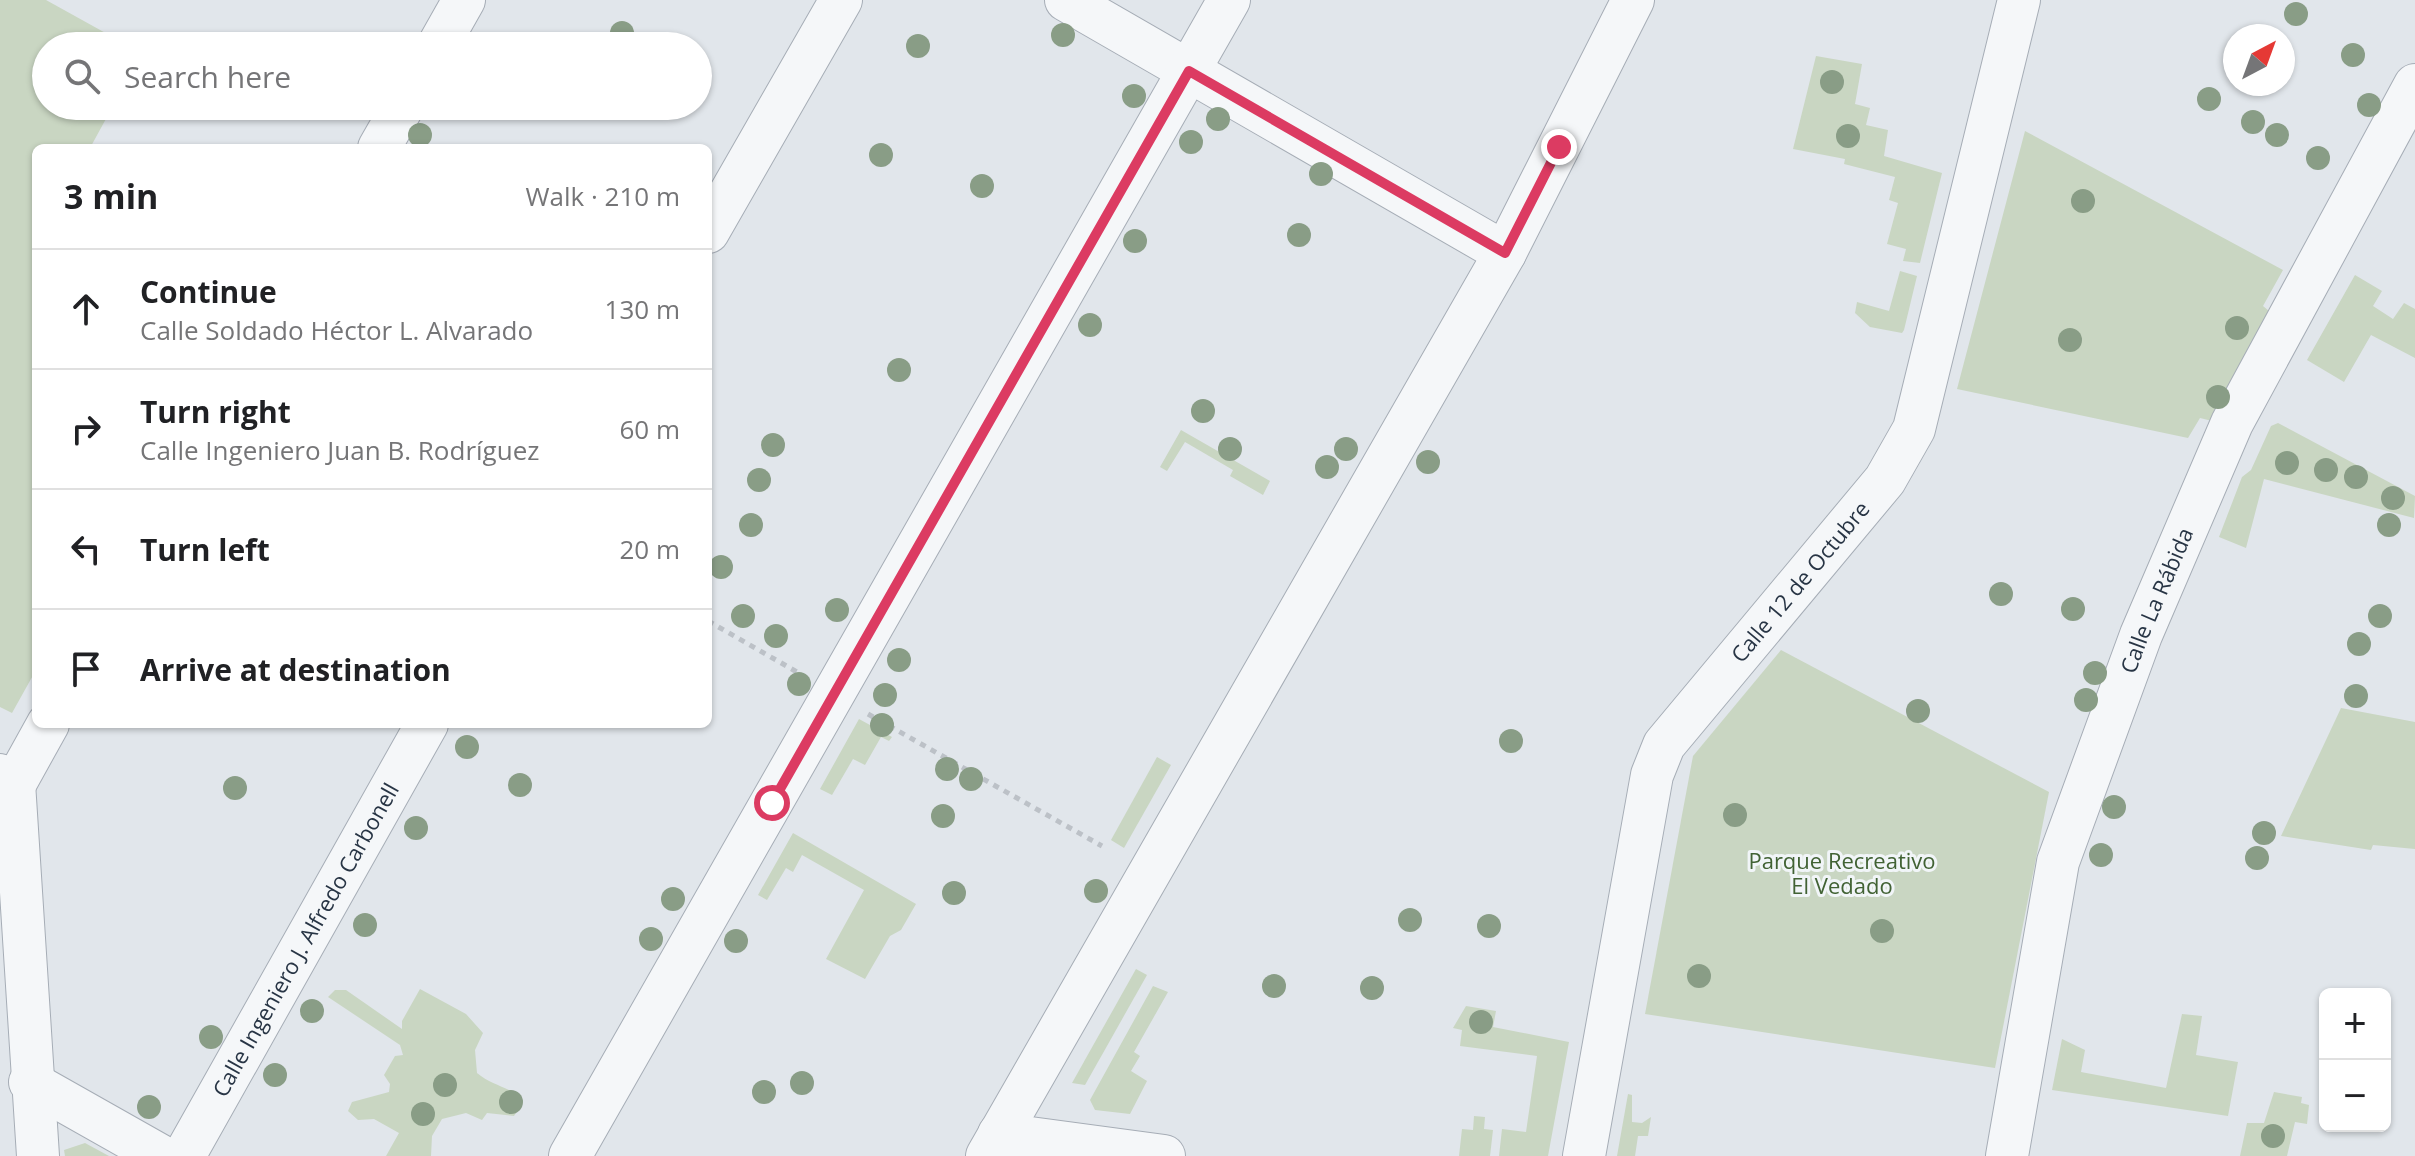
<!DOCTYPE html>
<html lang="en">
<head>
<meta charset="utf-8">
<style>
  body { margin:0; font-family:"Open Sans",sans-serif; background:#f6f6f6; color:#202124 }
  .controls { position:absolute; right:24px; bottom:24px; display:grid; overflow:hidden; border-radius:12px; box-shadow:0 2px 6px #0004 }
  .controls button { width:72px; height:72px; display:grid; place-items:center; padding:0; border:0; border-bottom:2px solid #e0e0e0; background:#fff; color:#202124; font:40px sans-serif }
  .compass { position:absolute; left:2223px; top:24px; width:72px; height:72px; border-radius:50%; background:#fff; box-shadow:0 2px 6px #0004; rotate:41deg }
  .stop { position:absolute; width:24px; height:24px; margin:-18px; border:6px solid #dc3b62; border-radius:50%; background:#fff }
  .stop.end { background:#dc3b62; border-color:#fff; box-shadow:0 2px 8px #0008 }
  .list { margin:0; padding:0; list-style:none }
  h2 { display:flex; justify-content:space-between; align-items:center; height:104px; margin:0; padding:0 32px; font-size:34px }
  h2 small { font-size:26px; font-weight:400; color:#757577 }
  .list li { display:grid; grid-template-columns:52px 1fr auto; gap:24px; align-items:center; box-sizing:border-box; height:120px; padding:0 32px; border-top:2px solid #e0e0e0 }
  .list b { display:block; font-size:30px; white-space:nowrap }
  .list p { margin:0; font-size:26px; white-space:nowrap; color:#757577 }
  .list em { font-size:26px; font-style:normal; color:#757577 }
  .icon { flex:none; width:44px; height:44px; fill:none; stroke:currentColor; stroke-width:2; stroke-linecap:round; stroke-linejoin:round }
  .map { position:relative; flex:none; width:2415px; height:1156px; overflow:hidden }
  .search { position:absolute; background:#fff; box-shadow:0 2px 6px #0004; left:32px; top:32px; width:680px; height:88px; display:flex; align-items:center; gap:20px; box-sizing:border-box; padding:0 28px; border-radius:44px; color:#757577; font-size:30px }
  .panel { position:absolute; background:#fff; box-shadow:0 2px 6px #0004; left:32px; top:144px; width:680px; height:584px; border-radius:12px }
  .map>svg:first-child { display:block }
  .green { fill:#c9d6c2 }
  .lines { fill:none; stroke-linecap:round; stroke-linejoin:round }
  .street-casing { stroke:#a6adb6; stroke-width:44 }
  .path { stroke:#bcc1c7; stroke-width:5; stroke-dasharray:6 6; stroke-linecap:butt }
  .street { stroke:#f5f7f9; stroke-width:42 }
  .tree { fill:#899d86 }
  .route { stroke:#dc3b62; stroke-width:10 }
  .labels { text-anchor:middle; stroke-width:6; stroke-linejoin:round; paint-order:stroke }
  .street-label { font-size:22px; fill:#283545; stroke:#f1f5f8 }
  .park-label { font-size:22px; fill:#416234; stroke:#f1f5f8 }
</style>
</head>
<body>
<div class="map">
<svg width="2415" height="1156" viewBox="0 0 2415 1156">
  <rect width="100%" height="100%" fill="#e1e6eb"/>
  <g class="green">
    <path d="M0 0H46L129 46H46V106H113L90 148H36V670L12 713 0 707Z"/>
    <path d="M1816 56 1862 64 1855 104 1870 108 1866 125 1888 130 1884 156 1942 173 1920 263 1903 261 1906 249 1887 244 1898 203 1889 200 1895 177 1844 164 1845 159 1793 149Z"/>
    <path d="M2025 131 2283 270 2263 306 2269 311 2212 421 2200 418 2188 438 1957 389Z"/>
    <path d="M1900 271 1917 276 1904 330 1902 333 1870 327 1855 313 1857 302 1889 311Z"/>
    <path d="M2355 275 2382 291 2373 306 2393 319 2404 303 2415 309V358L2371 335 2344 382 2307 360Z"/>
    <path d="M2278 423 2415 496 2414 518 2264 479 2246 548 2219 537 2242 477 2251 470 2271 426Z"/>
    <path d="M1181 430 1270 481 1263 495 1230 476 1233 470 1185 442 1167 471 1160 467Z"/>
    <path d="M1781 650 2049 792 1995 1068 1645 1014 1693 756Z"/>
    <path d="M2341 708 2415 722V849L2373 845 2371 850 2281 836Z"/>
    <path d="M859 719 892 737 889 741 881 737 865 765 853 759 832 795 820 789Z"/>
    <path d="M1157 757 1171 765 1124 848 1111 840Z"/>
    <path d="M793 833 916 904 901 930 890 936 865 979 826 959 864 890 802 855 793 872 786 868 767 900 758 895Z"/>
    <path d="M1136 969 1147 975 1085 1085 1072 1083Z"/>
    <path d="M1153 986 1168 992 1134 1052 1140 1056 1131 1071 1147 1081 1130 1114 1095 1110 1090 1100Z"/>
    <path d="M420 989 466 1014 483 1033 475 1050 477 1073C490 1084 504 1086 518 1095L520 1106 514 1116 487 1113 482 1120 466 1113 442 1119 432 1136 431 1156H386L399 1133 374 1119 358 1120 348 1111 352 1102 389 1092 390 1084 384 1075 395 1056 403 1055 400 1045 328 997 335 990H346L402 1029V1021Z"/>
    <path d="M1466 1006 1496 1011 1493 1027 1569 1042 1548 1156H1499L1502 1129 1526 1132 1537 1056 1460 1046 1462 1030 1453 1028Z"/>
    <path d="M2182 1014 2202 1016 2196 1055 2238 1062 2228 1116 2052 1090 2062 1039 2085 1050 2081 1072 2166 1088Z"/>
    <path d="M2274 1092 2302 1097 2301 1103 2309 1105 2307 1124 2295 1122 2287 1156H2240L2247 1123H2264Z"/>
    <path d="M1628 1094 1632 1095V1122L1642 1123 1651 1117 1648 1136H1638L1635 1156H1617Z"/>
    <path d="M1474 1116 1485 1117 1484 1129 1493 1130 1490 1156H1459L1462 1129 1473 1130Z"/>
    <path d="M85 1143 109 1156H65L64 1150Z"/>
  </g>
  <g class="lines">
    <defs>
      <g id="street">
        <path d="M1066 0 1505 253"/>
        <path d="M438 46 464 0"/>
        <path d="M379 148 403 106"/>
        <path d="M708 232 841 0"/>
        <path d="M0 775 14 783 38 1156"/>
        <path d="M2 807 48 724"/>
        <path d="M30 1082 161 1156"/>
        <path d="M999 1134 1164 1156"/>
        <path id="s1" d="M184 1156 427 724"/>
        <path d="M570 1156 1229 0"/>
        <path d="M987 1156 1505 253 1633 0"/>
        <path id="s2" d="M1584 1156 1652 775 1664 745 1885 480 1914 429 2019 0"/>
        <path id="s3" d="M2007 1156 2058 862 2141 635 2232 423 2415 85"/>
      </g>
    </defs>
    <use href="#street" class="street-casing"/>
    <g class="path">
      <path d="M708 621 797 672"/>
      <path d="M868 714 1102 846"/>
    </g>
    <use href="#street" class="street"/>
  </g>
  <g class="tree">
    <circle cx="2296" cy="14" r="12"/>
    <circle cx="622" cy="33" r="12"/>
    <circle cx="1063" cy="35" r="12"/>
    <circle cx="918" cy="46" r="12"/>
    <circle cx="2353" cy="55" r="12"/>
    <circle cx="1832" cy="82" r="12"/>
    <circle cx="1134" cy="96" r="12"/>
    <circle cx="2209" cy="99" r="12"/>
    <circle cx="2369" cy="105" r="12"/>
    <circle cx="1218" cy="119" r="12"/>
    <circle cx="2253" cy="122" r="12"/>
    <circle cx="420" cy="135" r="12"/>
    <circle cx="2277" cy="135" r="12"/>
    <circle cx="1848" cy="136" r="12"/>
    <circle cx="1191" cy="142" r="12"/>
    <circle cx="881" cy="155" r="12"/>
    <circle cx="2318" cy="158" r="12"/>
    <circle cx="1321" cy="174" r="12"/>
    <circle cx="982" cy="186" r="12"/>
    <circle cx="2083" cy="201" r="12"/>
    <circle cx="1299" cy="235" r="12"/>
    <circle cx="1135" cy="241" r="12"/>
    <circle cx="1090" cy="325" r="12"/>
    <circle cx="2237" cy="328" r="12"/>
    <circle cx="2070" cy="340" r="12"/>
    <circle cx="899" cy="370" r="12"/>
    <circle cx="2218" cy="397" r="12"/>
    <circle cx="1203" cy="411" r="12"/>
    <circle cx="773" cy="445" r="12"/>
    <circle cx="1230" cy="449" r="12"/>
    <circle cx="1346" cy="449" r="12"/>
    <circle cx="1428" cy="462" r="12"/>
    <circle cx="2287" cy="463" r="12"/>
    <circle cx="1327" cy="467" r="12"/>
    <circle cx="2326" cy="470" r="12"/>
    <circle cx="2356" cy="477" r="12"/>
    <circle cx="759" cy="480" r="12"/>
    <circle cx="2393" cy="498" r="12"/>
    <circle cx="751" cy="525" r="12"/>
    <circle cx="2389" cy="525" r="12"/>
    <circle cx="721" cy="567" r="12"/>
    <circle cx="2001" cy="594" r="12"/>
    <circle cx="2073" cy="609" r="12"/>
    <circle cx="837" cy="610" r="12"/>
    <circle cx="743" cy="616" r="12"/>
    <circle cx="2380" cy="616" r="12"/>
    <circle cx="776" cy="636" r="12"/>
    <circle cx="2359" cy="644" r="12"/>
    <circle cx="899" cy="660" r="12"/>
    <circle cx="2095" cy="673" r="12"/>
    <circle cx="799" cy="684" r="12"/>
    <circle cx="885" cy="695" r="12"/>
    <circle cx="2356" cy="696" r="12"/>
    <circle cx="2086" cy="700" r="12"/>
    <circle cx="1918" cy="711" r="12"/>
    <circle cx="882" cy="725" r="12"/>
    <circle cx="1511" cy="741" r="12"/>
    <circle cx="467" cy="747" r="12"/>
    <circle cx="947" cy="769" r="12"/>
    <circle cx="971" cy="779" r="12"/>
    <circle cx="520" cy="785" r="12"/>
    <circle cx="235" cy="788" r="12"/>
    <circle cx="2114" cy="807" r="12"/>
    <circle cx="1735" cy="815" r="12"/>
    <circle cx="943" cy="816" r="12"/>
    <circle cx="416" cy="828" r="12"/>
    <circle cx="2264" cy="833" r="12"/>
    <circle cx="2101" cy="855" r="12"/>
    <circle cx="2257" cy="858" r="12"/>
    <circle cx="1096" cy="891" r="12"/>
    <circle cx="954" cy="893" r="12"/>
    <circle cx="673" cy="899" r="12"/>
    <circle cx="1410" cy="920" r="12"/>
    <circle cx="365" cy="925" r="12"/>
    <circle cx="1489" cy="926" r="12"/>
    <circle cx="1882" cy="931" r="12"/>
    <circle cx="651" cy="939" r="12"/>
    <circle cx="736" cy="941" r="12"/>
    <circle cx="1699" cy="976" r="12"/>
    <circle cx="1274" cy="986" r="12"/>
    <circle cx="1372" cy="988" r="12"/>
    <circle cx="312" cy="1011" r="12"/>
    <circle cx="1481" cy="1022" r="12"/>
    <circle cx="211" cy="1037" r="12"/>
    <circle cx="275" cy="1075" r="12"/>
    <circle cx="802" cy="1083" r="12"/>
    <circle cx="445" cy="1085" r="12"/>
    <circle cx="764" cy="1092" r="12"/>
    <circle cx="511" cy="1102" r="12"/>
    <circle cx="149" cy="1107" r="12"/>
    <circle cx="423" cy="1114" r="12"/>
    <circle cx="2273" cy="1136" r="12"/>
  </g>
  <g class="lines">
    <path class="route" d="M772 803 1189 71 1505 253 1559 147"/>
  </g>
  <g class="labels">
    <g class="street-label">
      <text dy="8" stroke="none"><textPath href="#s2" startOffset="632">Calle 12 de Octubre</textPath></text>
      <text dy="8" stroke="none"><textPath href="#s3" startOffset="578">Calle La Rábida</textPath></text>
      <text dy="8" stroke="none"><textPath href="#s1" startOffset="248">Calle Ingeniero J. Alfredo Carbonell</textPath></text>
    </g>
    <g class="park-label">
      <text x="1842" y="869">Parque Recreativo<tspan x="1842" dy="25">El Vedado</tspan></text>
    </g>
  </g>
</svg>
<div class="controls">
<button>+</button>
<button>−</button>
</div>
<svg class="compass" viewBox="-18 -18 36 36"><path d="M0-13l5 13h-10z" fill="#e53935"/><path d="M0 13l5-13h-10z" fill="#757577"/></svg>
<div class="stop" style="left:772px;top:803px"></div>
<div class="stop end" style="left:1559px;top:147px"></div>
<div class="search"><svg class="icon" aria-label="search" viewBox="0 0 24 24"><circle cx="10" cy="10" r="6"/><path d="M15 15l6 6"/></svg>Search here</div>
<section class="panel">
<h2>3 min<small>Walk · 210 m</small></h2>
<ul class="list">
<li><svg class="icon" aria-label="ahead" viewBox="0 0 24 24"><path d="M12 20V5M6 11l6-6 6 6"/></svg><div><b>Continue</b><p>Calle Soldado Héctor L. Alvarado</p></div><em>130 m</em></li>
<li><svg class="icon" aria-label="right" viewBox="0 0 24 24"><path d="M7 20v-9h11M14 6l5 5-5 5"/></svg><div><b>Turn right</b><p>Calle Ingeniero Juan B. Rodríguez</p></div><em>60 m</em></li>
<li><svg class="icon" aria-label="left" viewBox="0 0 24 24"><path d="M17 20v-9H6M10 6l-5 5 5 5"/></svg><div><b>Turn left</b></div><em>20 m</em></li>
<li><svg class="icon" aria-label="arrive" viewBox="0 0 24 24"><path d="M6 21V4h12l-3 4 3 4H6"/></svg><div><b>Arrive at destination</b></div></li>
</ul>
</section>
</div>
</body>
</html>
